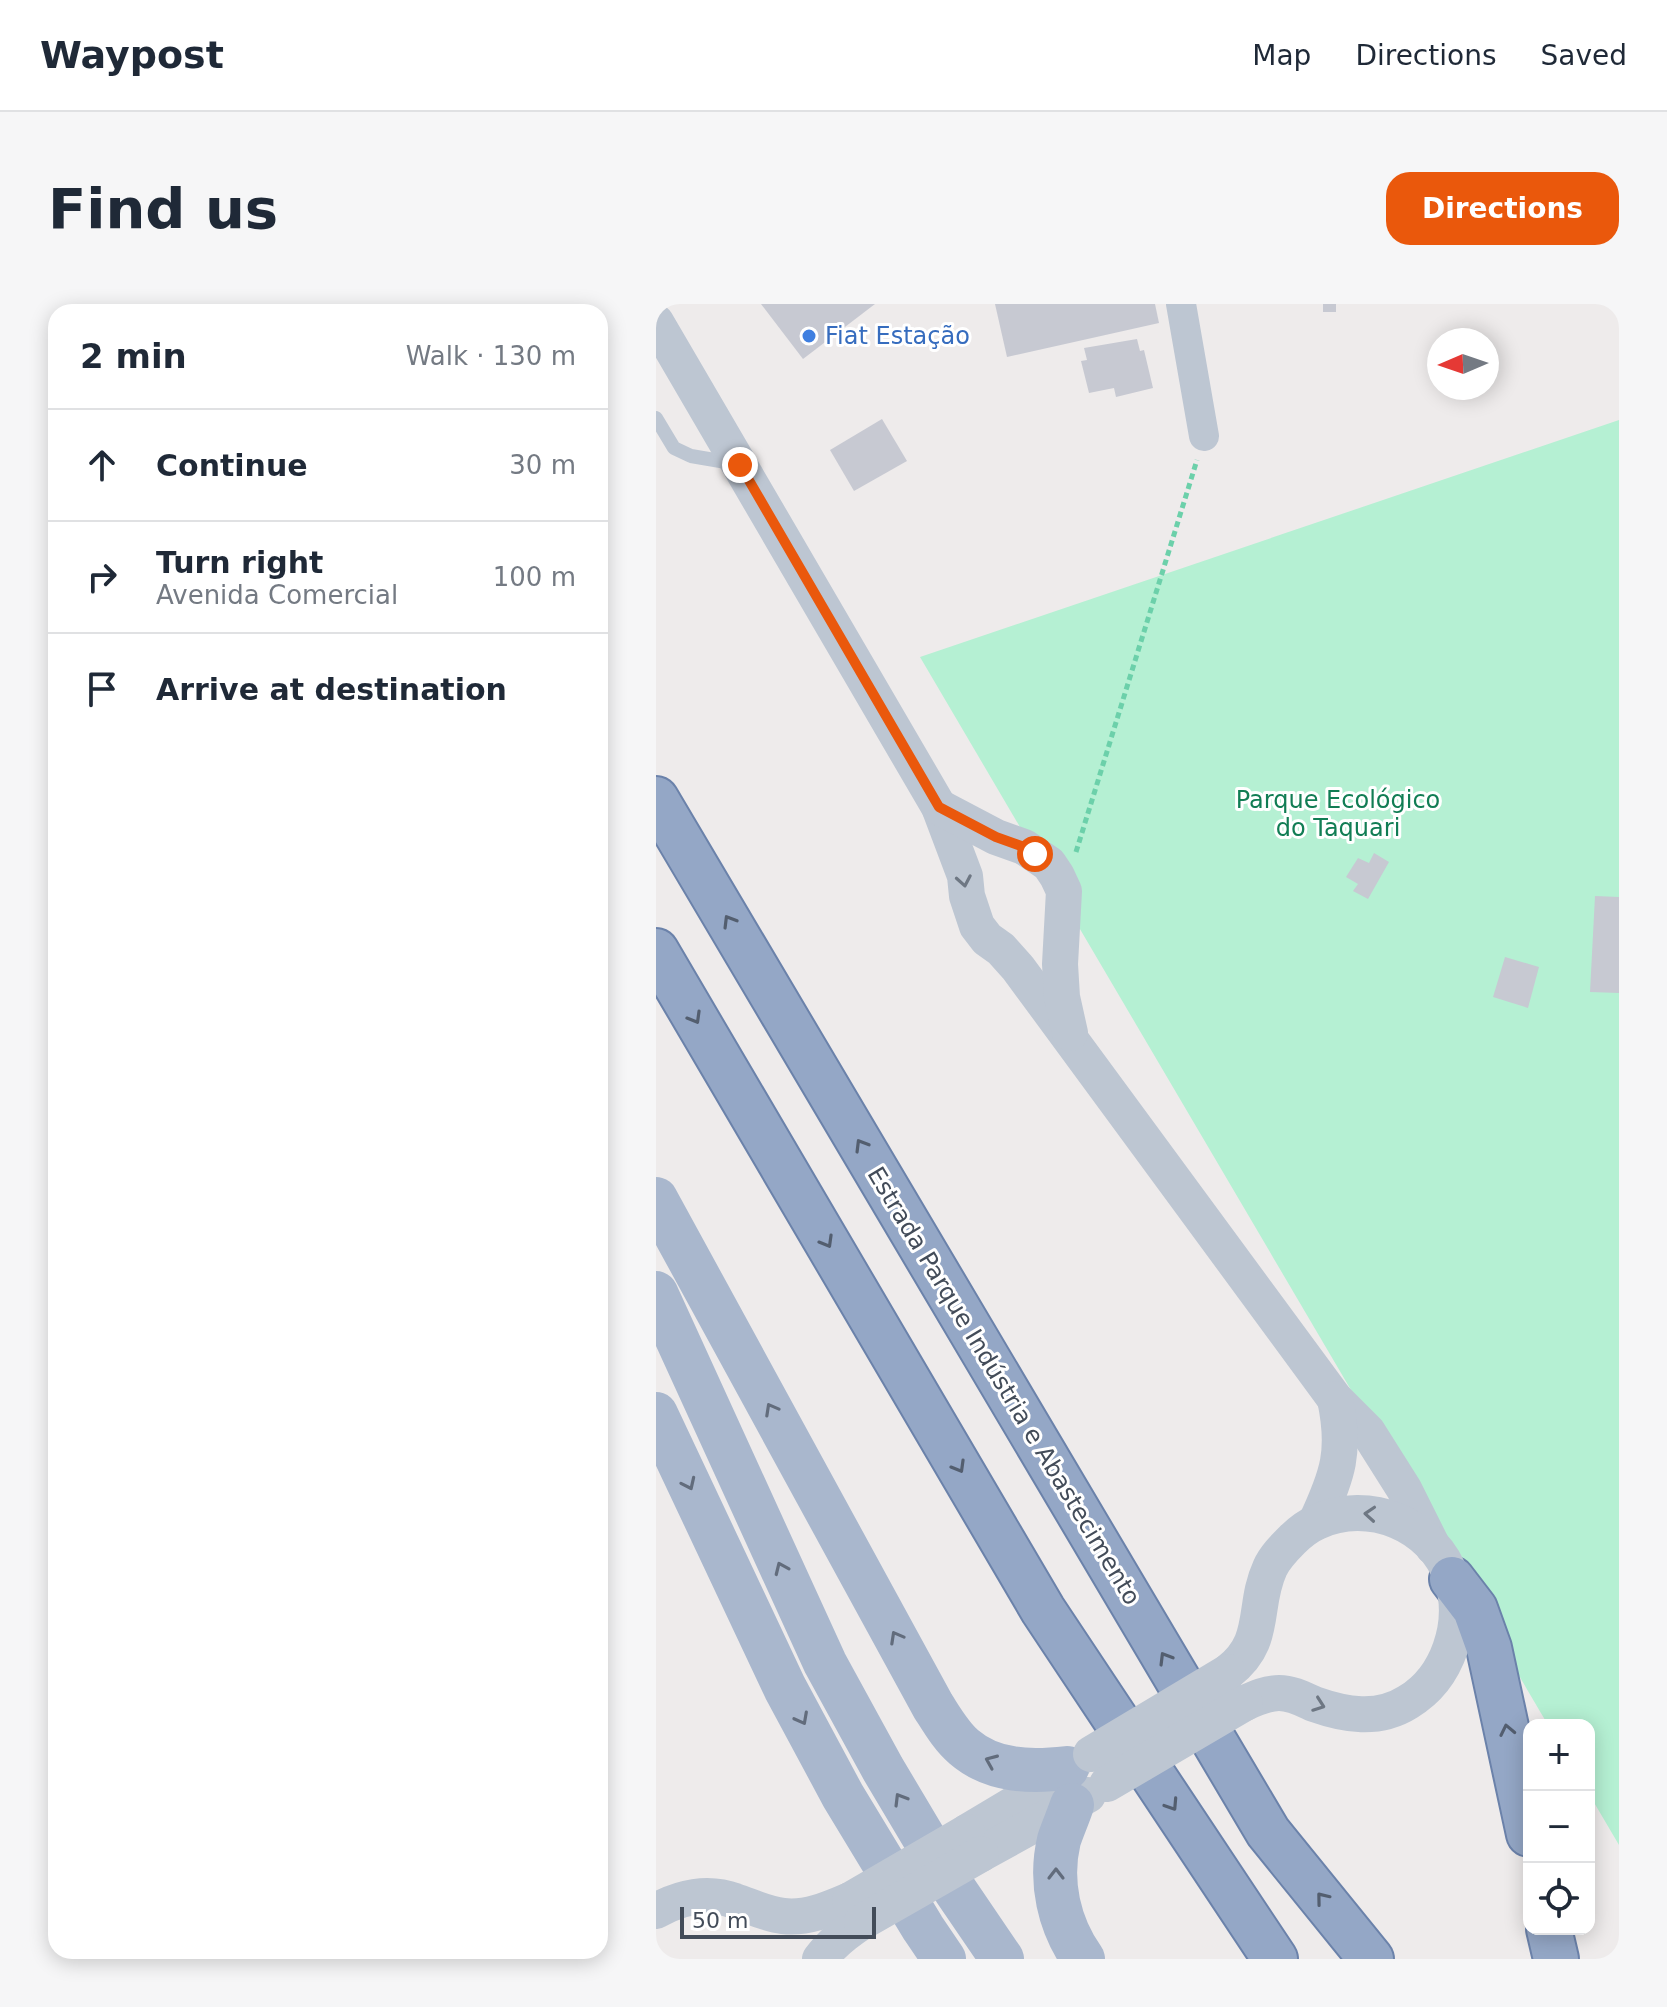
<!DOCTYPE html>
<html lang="en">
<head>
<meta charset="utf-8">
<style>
  body { margin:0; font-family:"DejaVu Sans",sans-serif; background:#f6f6f7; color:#1f2937 }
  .controls { position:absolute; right:24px; bottom:24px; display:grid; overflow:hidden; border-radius:16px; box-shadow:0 4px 20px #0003 }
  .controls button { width:72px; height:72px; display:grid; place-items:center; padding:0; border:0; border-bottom:2px solid #e0e1e3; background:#fff; color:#1f2937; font:40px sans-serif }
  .compass { position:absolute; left:771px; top:24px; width:72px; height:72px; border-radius:50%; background:#fff; box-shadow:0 4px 20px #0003; rotate:268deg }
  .scale { position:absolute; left:24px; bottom:20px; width:196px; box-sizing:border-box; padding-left:8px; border:4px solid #434c59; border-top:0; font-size:22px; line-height:28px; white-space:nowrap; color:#434c59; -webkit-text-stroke:6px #fff; paint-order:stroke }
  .stop { position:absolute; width:24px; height:24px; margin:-18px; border:6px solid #ea580c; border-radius:50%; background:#fff }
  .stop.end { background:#ea580c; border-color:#fff; box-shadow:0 2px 8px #0008 }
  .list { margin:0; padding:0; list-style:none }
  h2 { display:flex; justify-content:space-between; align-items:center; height:104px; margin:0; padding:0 32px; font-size:34px }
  h2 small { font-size:26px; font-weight:400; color:#747a83 }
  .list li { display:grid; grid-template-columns:52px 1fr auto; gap:24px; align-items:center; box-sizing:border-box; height:112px; padding:0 32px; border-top:2px solid #e0e1e3 }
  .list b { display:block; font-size:30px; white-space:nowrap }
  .list p { margin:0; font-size:26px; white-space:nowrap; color:#747a83 }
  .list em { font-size:26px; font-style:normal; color:#747a83 }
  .icon { flex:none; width:44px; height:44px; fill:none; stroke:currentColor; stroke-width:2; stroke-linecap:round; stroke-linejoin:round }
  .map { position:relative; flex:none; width:963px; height:1655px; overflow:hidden; border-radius:24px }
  header { display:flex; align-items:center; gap:48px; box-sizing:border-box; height:112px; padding:0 40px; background:#fff; border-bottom:2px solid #e0e1e3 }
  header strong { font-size:38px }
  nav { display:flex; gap:44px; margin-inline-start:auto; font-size:28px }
  .intro { display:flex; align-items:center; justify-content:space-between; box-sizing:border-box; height:192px; padding:0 48px }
  h1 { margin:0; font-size:56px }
  .button { padding:20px 36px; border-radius:24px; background:#ea580c; color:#fff; font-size:28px; font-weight:700 }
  main { display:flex; gap:48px; padding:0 48px }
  aside { flex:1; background:#fff; border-radius:24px; box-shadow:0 4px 20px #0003 }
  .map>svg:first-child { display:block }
  .green { fill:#b5f0d3 }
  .building { fill:#c7c9d2 }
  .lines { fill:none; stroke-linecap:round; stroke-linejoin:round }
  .trunk-casing { stroke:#6b82aa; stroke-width:48 }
  .path { stroke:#6cd0aa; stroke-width:5; stroke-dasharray:6 4; stroke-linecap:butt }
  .service { stroke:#bdc6d2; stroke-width:14 }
  .minor { stroke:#bdc6d2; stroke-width:30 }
  .tertiary { stroke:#bdc6d2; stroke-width:36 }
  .primary { stroke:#a9b7cd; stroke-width:44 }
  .trunk { stroke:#94a7c6; stroke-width:44 }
  .tertiary-bridge { stroke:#bdc6d2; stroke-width:36 }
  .oneway { stroke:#6e7783 }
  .oneway2 { stroke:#535e6f }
  .oneway3 { stroke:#626c7c }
  .route { stroke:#ea580c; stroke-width:10 }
  .shop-dot { fill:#3f7fe0; stroke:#fff; stroke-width:3 }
  .labels { text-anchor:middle; stroke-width:6; stroke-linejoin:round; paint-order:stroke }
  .shop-label { font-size:24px; fill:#366cbe; stroke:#fff; text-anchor:start }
  .park-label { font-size:24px; fill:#117d54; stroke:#fff }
  .street-label { font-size:24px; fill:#434c59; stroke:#fff }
</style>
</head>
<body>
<header>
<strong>Waypost</strong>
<nav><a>Map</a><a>Directions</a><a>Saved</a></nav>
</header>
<div class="intro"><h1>Find us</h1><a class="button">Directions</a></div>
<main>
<aside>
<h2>2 min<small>Walk · 130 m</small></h2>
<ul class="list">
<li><svg class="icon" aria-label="ahead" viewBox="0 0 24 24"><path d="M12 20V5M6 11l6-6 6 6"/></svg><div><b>Continue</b></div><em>30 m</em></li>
<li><svg class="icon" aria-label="right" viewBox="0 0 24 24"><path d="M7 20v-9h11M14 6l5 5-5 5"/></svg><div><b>Turn right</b><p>Avenida Comercial</p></div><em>100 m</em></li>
<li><svg class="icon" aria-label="arrive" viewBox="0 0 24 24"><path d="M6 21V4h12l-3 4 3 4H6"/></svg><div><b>Arrive at destination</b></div></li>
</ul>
</aside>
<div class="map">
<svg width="963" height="1655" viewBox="0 0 963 1655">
  <rect width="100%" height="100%" fill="#eeebeb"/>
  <path class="green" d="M963 116V1541L933 1490V1421H892L264 353Z"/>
  <g class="building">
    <path d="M105 0H219L147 55Z"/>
    <path d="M339 0H499L503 19 351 53Z"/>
    <rect x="667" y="0" width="13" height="8"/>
    <path d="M481 35 484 47 488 46 497 84 460 93 458 84 433 89 425 57 431 56 428 44Z"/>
    <path d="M226 115 251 157 198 187 174 146Z"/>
    <path d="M718 549 733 558 712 595 697 587 702 580 690 573 702 554 713 559Z"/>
    <path d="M939 592 963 593V689L934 688Z"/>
    <path d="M849 653 883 663 872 704 837 693Z"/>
  </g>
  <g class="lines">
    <defs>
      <g id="trunk">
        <path d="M0 495 612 1528 715 1655"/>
        <path d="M0 647 387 1306 619 1655"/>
        <path d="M796 1275 819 1305 833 1344 873 1530"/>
        <path d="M893 1625 900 1655"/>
      </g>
    </defs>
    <use href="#trunk" class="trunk-casing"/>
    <path class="path" d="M420 548 541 156"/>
    <path class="service" d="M0 114 18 144 35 152 76 159"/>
    <path class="minor" d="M525 0 548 132"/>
    <g class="tertiary">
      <path d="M0 18 283 503 309 572 311 592 321 622 331 635 345 645 362 664 679 1095 712 1128 748 1185 777 1243"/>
      <path d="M283 503 340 533 368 543 393 560 401 572 408 587 404 660 406 693 414 729"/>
      <path d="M660 1218C682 1171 690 1147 679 1095"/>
      <path d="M572 1368C612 1338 596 1303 614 1264 619 1253 628 1244 636 1236 643 1229 652 1222 661 1218 712 1194 778 1220 796 1275 810 1320 792 1374 752 1398 722 1417 689 1411 658 1400 647 1395 636 1389 623 1389 611 1389 600 1394 589 1399"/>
      <path d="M311 1528 373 1491 417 1461"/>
      <path d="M325 1550 432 1491"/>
      <path d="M0 1607C24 1593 52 1587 79 1597 94 1602 110 1610 127 1612 150 1615 173 1605 194 1596"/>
      <path d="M164 1655C176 1639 189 1629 206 1618"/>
    </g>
    <g class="primary">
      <path d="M0 895 277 1402C286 1416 295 1432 308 1443 337 1468 375 1468 411 1464"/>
      <path d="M0 989 169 1359 227 1465 299 1586 346 1655"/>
      <path d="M0 1110 129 1384 187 1492 267 1624 288 1655"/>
      <path d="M416 1501C412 1513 407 1524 403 1536 393 1578 403 1621 427 1655"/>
    </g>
    <use href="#trunk" class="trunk"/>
    <g class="tertiary-bridge">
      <path d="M435 1450 572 1368"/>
      <path d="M451 1480 589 1399"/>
      <path d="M194 1596 311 1528"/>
      <path d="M206 1618 325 1550"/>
    </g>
  </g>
  <defs><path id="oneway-chevron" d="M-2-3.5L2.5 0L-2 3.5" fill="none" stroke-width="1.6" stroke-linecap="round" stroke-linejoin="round" transform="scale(2)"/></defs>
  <g class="oneway">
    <use href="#oneway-chevron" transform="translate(308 577) rotate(80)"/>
    <use href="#oneway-chevron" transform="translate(714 1210) rotate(-176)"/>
    <use href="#oneway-chevron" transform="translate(663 1401) rotate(20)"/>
  </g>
  <g class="oneway2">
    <use href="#oneway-chevron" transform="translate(73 617) rotate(-121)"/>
    <use href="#oneway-chevron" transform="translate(39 714) rotate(60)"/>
    <use href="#oneway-chevron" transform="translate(205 841) rotate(-121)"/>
    <use href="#oneway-chevron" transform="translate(171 938) rotate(60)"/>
    <use href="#oneway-chevron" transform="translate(303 1163) rotate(60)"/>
    <use href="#oneway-chevron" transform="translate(509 1354) rotate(-121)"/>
    <use href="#oneway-chevron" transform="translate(851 1426) rotate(-102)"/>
    <use href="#oneway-chevron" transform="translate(516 1501) rotate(57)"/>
    <use href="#oneway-chevron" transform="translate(666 1594) rotate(-129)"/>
  </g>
  <g class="oneway3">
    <use href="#oneway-chevron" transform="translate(115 1105) rotate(-119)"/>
    <use href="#oneway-chevron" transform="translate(33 1180) rotate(65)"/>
    <use href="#oneway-chevron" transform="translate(125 1264) rotate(-114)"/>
    <use href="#oneway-chevron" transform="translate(240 1333) rotate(-119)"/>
    <use href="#oneway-chevron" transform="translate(146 1415) rotate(62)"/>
    <use href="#oneway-chevron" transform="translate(335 1457) rotate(-157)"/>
    <use href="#oneway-chevron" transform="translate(244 1495) rotate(-121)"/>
    <use href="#oneway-chevron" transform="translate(400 1570) rotate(-90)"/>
  </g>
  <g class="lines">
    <path class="route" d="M84 161 283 503 340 533 368 543 379 550"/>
  </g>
  <circle class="shop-dot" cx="153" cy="32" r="8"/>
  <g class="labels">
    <g class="shop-label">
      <text x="169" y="40">Fiat Estação</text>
    </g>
    <g class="park-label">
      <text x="682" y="504">Parque Ecológico<tspan x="682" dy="28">do Taquari</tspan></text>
    </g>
    <g class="street-label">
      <text transform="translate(348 1082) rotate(59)" y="8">Estrada Parque Indústria e Abastecimento</text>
    </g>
  </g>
</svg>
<div class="controls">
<button>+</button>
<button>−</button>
<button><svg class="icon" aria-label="locate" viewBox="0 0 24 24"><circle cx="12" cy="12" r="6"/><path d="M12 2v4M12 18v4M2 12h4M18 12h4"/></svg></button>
</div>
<svg class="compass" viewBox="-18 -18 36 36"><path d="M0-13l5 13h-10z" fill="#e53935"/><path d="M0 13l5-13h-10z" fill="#747a83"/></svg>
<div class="scale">50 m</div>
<div class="stop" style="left:379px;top:550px"></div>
<div class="stop end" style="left:84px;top:161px"></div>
</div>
</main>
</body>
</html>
